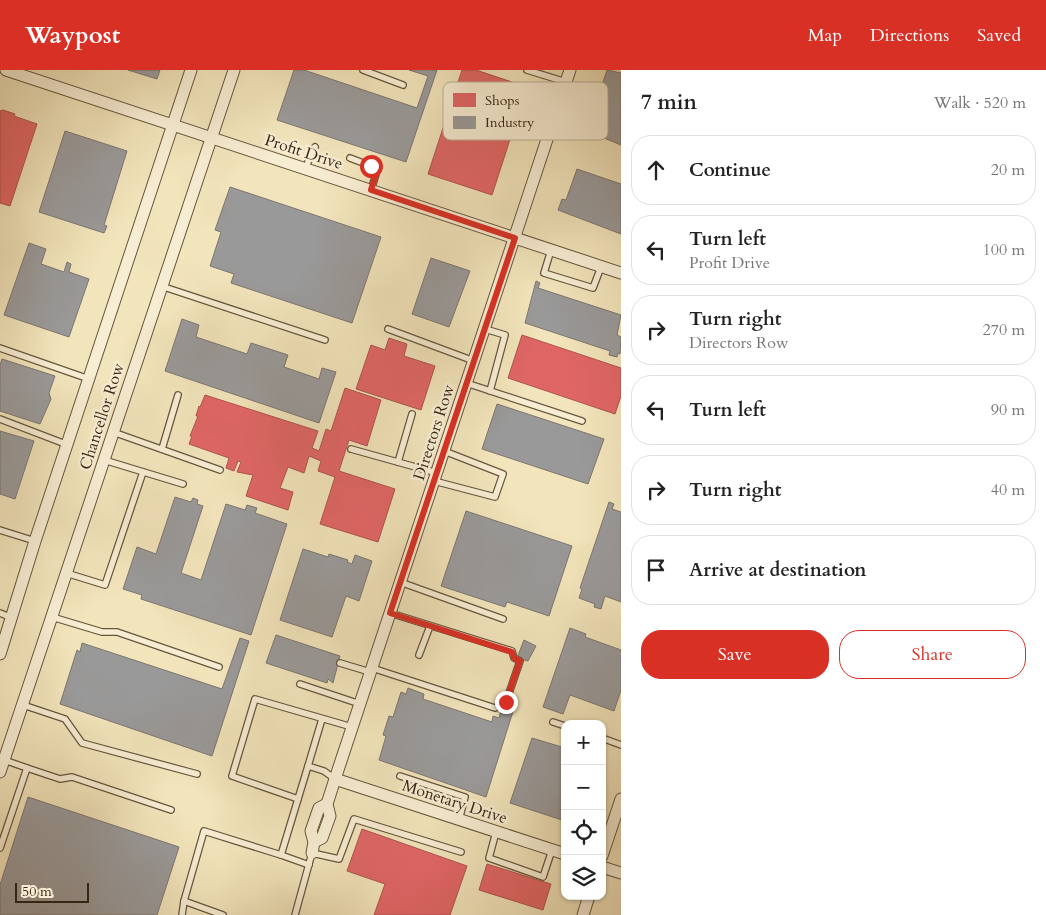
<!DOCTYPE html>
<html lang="en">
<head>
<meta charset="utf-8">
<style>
  body { margin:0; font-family:Cardo,serif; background:#f2f2f2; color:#222 }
  .controls { position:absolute; right:15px; bottom:15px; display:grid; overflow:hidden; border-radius:10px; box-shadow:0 1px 4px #0004 }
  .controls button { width:45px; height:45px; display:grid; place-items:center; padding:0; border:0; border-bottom:1px solid #e0e0e0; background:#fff; color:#222; font:25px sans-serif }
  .scale { position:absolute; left:15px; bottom:12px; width:74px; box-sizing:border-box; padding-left:5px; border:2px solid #382615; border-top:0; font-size:14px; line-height:18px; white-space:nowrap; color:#382615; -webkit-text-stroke:4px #f7edd3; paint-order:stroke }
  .stop { position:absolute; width:15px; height:15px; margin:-11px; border:4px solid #d93025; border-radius:50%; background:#fff }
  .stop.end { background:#d93025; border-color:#fff; box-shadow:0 1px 5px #0008 }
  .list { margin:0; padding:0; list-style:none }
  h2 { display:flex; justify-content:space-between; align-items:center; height:65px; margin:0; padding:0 20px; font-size:21px }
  h2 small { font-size:16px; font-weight:400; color:#767676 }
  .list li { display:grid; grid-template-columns:32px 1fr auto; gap:15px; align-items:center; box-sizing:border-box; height:70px; margin:0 10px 10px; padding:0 10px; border:1px solid #e0e0e0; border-radius:20px }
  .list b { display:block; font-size:19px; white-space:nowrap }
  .list p { margin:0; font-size:16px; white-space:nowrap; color:#767676 }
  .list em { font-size:16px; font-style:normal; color:#767676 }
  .actions { display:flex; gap:10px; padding:15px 20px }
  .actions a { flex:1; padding:11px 0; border:1px solid #d93025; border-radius:20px; text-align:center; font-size:18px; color:#d93025 }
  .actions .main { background:#d93025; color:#fff }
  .icon { flex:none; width:28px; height:28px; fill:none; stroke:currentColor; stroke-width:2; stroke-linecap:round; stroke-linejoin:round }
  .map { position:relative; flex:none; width:621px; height:845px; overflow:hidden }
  header { display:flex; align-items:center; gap:30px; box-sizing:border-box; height:70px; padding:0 25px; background:#d93025; color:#fff }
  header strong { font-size:24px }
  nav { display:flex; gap:28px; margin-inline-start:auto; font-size:18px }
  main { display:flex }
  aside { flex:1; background:#fff }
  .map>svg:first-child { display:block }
  .shops { fill:#e06666; stroke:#ae534e }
  .industry { fill:#999; stroke:#7c7671 }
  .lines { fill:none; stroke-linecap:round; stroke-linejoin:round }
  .lane-casing { stroke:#66563e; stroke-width:8 }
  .street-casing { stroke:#66563e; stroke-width:13 }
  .lane { stroke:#f7edd3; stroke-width:5.5 }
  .street { stroke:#f7edd3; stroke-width:11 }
  .route { stroke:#d93025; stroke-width:6 }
  .labels { text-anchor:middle; stroke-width:5; stroke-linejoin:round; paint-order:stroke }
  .street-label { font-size:16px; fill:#382615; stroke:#f7edd3 }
  .key { fill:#f7edd3; stroke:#beb19a; stroke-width:1 }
  .key-label { font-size:14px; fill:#382615 }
</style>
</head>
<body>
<header>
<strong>Waypost</strong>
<nav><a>Map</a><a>Directions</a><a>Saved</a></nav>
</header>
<main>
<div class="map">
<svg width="621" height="845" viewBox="0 0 621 845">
  <rect width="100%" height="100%" fill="#f2e4bb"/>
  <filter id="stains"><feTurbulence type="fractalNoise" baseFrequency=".004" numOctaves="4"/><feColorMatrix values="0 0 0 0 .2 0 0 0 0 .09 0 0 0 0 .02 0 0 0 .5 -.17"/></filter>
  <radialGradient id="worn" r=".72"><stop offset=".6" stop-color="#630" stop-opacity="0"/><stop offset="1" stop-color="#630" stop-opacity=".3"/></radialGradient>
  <g class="shops">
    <path d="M462 0H476L527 17 492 125 428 104Z"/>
    <path d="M3 40 15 44 14 46 37 54 10 136 0 133V41Z"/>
    <path d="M522 265 621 298V326L615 344 508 308Z"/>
    <path d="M389 268 407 274 404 286 435 296 421 340 356 319 371 275 385 280Z"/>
    <path d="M345 318 381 330 367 376 349 370 339 401 395 419 378 472 320 454 335 407 318 401 321 391 309 386 304 403 288 397 280 418 293 422 288 440 246 426 253 405 237 402 241 392 238 391 234 401 226 398 229 388 189 374 192 366H190L198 346H196L199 336 200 337 205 325 318 361 312 378 319 381 326 359 331 361Z"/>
    <path d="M362 759 467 796 450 845H374L385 814 347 801Z"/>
    <path d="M487 794 551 814 543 840 479 820Z"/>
  </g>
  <g class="industry">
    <path d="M128 0H160L157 9Z"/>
    <path d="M294 0H304L417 38 428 6 409 0H437L406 92 277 50Z"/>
    <path d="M607 0 621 3V75L587 61 595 35 591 34 595 23 599 24Z"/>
    <path d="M65 61 127 81 104 155 107 156 104 163 39 142Z"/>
    <path d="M577 99 621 114V164L558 140 562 129 566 130Z"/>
    <path d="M230 117 381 167 352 253 231 213 234 204 210 196 221 162 215 160Z"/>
    <path d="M29 173 46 179 41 194 64 202 67 192 71 194 69 202 89 209 69 267 4 245Z"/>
    <path d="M431 188 470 201 449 257 412 244Z"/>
    <path d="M536 211 540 213 538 218 621 245 617 265 621 267 620 284 618 283 617 287 609 285 610 281 525 253Z"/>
    <path d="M182 249 199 255 196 267 247 284 251 273 288 285 284 297 319 309 322 298 336 302 319 353 165 301Z"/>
    <path d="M2 289 55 306 49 323 51 329 40 354 0 341V295Z"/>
    <path d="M497 334 604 369 588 414 482 379Z"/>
    <path d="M0 361 34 371 15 429 0 424Z"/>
    <path d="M175 427 191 432 193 428 198 430 197 434 203 436 181 503 201 510 226 434 245 440 247 435 257 438 255 443 287 454 251 565 141 529 142 525 123 519 137 477 156 484Z"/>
    <path d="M609 432 614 434 612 439 621 442V532L605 526 601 539 594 537 595 534 579 528 582 519 580 518Z"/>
    <path d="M466 441 572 476 549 546 507 532 505 537 441 516Z"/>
    <path d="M303 479 328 487 329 484 348 490 347 492 352 494 355 485 372 491 359 531 346 526 332 567 280 550Z"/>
    <path d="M570 558 586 564 585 567 621 580V620L614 641 570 625 563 644 543 637Z"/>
    <path d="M276 565 340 586 333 613 328 609 327 613 266 593Z"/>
    <path d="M240 568 249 571 212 686 60 634 77 580 80 582 82 573 222 619Z"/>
    <path d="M524 570 536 576 528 591 517 588Z"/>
    <path d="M408 618 424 624 423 629 492 652 493 646 499 648 501 641 504 643 510 630 516 632 486 727 379 690 386 666 383 665 389 646 393 647 401 622 406 624Z"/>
    <path d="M532 668 565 678V751L510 733Z"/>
    <path d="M28 727 179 777 157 845H0V815Z"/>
  </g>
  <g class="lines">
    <defs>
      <g id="lane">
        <path d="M363 0 403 15"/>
        <path d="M527 0 566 12"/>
        <path d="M350 88 371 96 376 104 371 120"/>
        <path d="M306 98 312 80 315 77"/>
        <path d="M551 180 544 203 593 218 601 197"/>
        <path d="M161 216 325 270"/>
        <path d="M388 259 474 291"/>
        <path d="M485 259 505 265 490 321"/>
        <path d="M0 278 89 309"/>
        <path d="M466 313 582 351"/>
        <path d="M0 349 68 375"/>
        <path d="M113 362 220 400"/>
        <path d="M162 379 178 325"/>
        <path d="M351 379 437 403"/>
        <path d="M104 390 183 414"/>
        <path d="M398 392 412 344"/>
        <path d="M434 411 495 427 503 404 444 381"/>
        <path d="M0 460 35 471"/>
        <path d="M66 503 105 515 143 402"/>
        <path d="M400 512 503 549"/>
        <path d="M0 543 12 548"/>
        <path d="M52 547 102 562H117L219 597"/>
        <path d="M419 585 430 556"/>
        <path d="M340 593 370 602"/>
        <path d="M372 598 495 638 506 632 520 591 514 588 512 581 390 543"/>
        <path d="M300 614 360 634"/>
        <path d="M23 635 65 649 82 673 197 704"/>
        <path d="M553 652 565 656"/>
        <path d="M602 668 621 675"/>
        <path d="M308 696 322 649"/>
        <path d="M27 698 60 709 72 707 171 740"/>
        <path d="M400 706 465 727 459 750"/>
        <path d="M335 709 324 701 308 696 298 729 232 706 255 629 352 657"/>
        <path d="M298 729 281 785 309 795"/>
        <path d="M496 762 489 788 543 807 552 780"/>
        <path d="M0 778 27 698 4 690"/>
        <path d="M184 831 204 761 281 785"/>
        <path d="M182 845 184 831 223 845"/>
        <path d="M295 845 312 783 339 789 354 749 461 782"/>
      </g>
      <g id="street">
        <path d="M6 0 621 203"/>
        <path d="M0 584 35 471 191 0"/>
        <path d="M0 702 234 0"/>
        <path d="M335 709 565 784"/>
        <path d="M314 772 322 768 330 746 327 734 335 709 570 0"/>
        <path d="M312 783 314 772 311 761 319 738 327 734"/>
        <path d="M602 786 621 729"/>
        <path d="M602 797 621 803"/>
        <path d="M583 845 589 826"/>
      </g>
    </defs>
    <use href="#lane" class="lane-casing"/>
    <use href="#street" class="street-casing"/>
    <use href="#lane" class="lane"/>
    <use href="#street" class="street"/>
  </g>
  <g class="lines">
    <path class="route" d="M371 96 376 104 371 120 515 168 390 543 512 582 514 588 520 591 506 632"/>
  </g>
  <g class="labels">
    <g class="street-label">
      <text transform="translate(304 81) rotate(18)" y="6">Profit Drive</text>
      <text transform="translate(101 346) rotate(-72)" y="6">Chancellor Row</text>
      <text transform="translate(433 362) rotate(-72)" y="6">Directors Row</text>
      <text transform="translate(455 731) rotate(18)" y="6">Monetary Drive</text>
    </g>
  </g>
  <rect x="443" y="12" width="165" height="58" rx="8" class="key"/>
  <rect x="453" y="23" width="23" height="14" fill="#e06666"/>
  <rect x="453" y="46" width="23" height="13" fill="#999"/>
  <g class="key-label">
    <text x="485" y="35">Shops</text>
    <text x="485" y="57">Industry</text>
  </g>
  <rect width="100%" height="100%" filter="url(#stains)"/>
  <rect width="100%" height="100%" fill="url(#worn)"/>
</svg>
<div class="controls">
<button>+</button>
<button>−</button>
<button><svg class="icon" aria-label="locate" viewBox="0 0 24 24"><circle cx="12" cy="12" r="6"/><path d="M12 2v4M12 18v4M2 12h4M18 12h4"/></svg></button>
<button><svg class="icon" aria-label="layers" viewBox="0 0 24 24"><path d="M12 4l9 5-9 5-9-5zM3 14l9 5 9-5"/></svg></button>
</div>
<div class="scale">50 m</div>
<div class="stop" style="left:371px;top:96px"></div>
<div class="stop end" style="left:506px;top:632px"></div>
</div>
<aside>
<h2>7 min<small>Walk · 520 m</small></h2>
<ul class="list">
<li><svg class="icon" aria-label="ahead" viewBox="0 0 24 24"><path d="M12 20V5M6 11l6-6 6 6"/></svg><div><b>Continue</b></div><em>20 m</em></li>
<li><svg class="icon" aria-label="left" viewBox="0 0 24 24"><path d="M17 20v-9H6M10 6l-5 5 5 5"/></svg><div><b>Turn left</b><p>Profit Drive</p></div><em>100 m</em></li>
<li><svg class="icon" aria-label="right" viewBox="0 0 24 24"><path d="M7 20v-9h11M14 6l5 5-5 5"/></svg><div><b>Turn right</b><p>Directors Row</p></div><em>270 m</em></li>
<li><svg class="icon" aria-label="left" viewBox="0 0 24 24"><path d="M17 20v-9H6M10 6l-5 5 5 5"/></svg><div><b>Turn left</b></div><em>90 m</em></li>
<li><svg class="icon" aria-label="right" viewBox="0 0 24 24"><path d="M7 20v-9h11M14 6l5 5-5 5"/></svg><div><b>Turn right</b></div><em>40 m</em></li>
<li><svg class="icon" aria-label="arrive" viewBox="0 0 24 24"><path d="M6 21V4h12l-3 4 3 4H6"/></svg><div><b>Arrive at destination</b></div></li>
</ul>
<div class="actions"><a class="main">Save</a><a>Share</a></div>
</aside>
</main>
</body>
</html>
